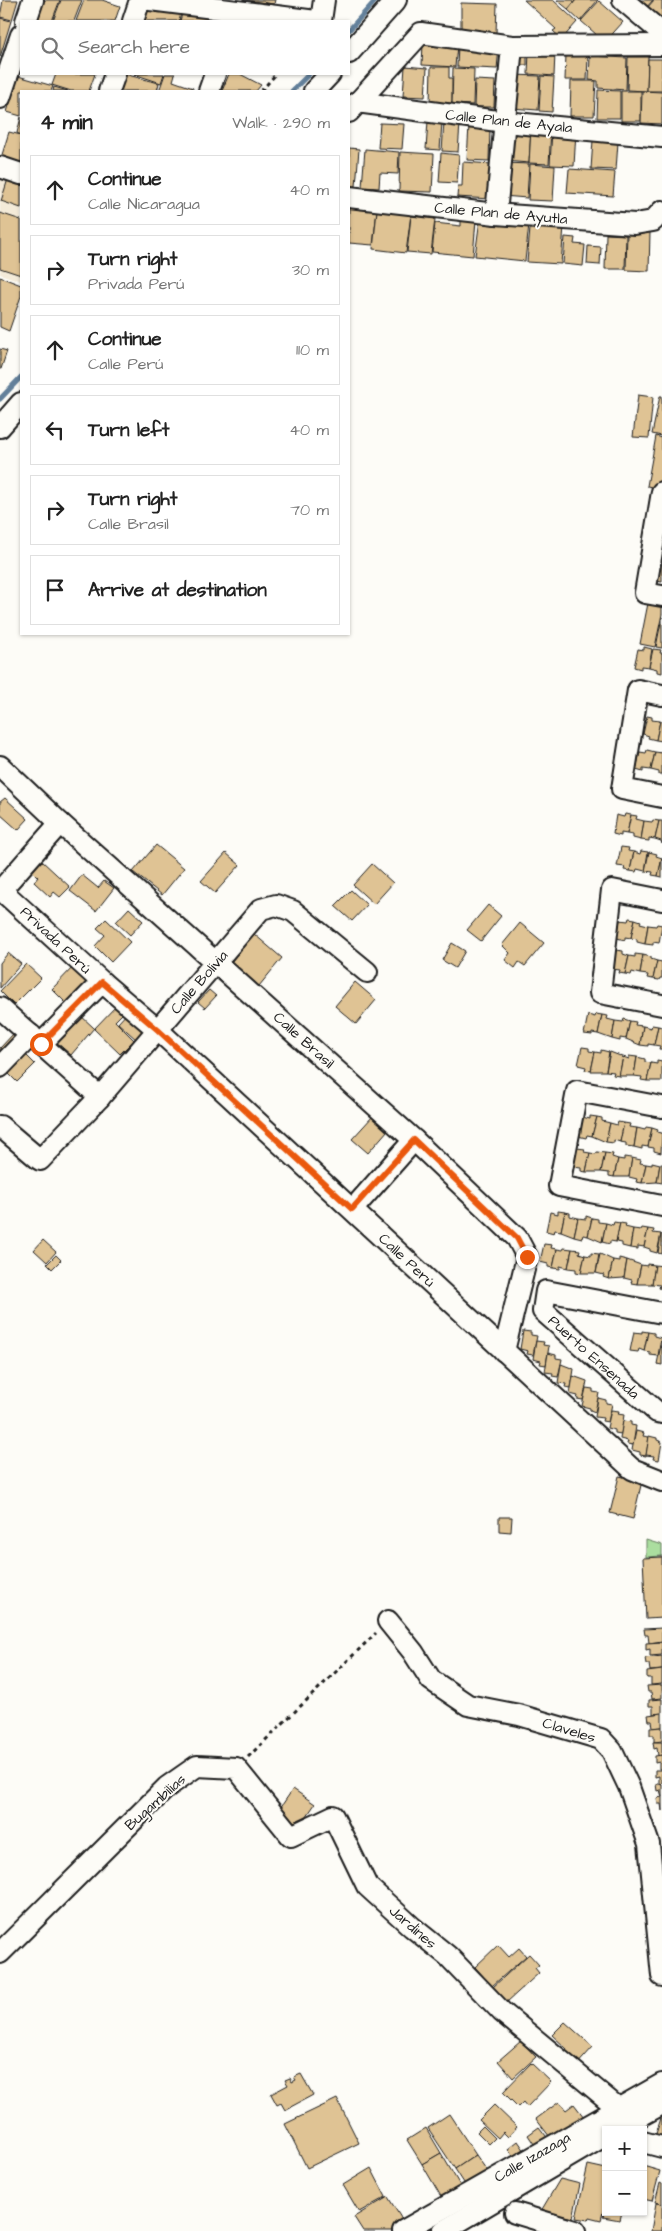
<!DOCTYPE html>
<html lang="en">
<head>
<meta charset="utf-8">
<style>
  body { margin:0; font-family:"Architects Daughter",sans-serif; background:#f6f6f6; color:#222 }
  .controls { position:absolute; right:15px; bottom:15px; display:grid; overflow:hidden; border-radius:0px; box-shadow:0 1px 4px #0004 }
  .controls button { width:45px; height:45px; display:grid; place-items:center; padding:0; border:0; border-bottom:1px solid #e0e0e0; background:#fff; color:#222; font:25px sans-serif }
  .stop { position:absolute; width:15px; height:15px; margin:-11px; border:4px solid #ea580c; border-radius:50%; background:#fff }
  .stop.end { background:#ea580c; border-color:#fff; box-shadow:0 1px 5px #0008 }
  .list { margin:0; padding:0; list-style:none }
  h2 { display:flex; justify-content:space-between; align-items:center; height:65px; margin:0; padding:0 20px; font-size:21px }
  h2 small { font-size:16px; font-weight:400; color:#767676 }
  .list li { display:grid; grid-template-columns:32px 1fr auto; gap:15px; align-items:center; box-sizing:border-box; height:70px; margin:0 10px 10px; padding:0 10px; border:1px solid #e0e0e0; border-radius:0px }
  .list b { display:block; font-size:19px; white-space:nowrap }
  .list p { margin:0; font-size:16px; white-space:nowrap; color:#767676 }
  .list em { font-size:16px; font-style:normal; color:#767676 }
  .icon { flex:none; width:28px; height:28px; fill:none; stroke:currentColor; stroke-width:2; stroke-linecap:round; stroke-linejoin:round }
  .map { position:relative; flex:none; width:662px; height:2231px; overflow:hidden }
  .search { position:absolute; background:#fff; box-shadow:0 1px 4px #0004; left:20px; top:20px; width:330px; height:55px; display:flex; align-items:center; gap:12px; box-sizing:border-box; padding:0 18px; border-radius:0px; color:#767676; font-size:19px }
  .panel { position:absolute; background:#fff; box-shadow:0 1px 4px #0004; left:20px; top:90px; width:330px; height:545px; border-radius:0px }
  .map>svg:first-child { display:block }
  .built { fill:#f4ebd9 }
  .green { fill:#abde9f; stroke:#647d5e }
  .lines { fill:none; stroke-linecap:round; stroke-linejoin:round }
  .stream { stroke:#63809a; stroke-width:5 }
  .building { fill:#dfc394; stroke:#1c1c1c }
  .minor-casing { stroke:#1c1c1c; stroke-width:24 }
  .path { stroke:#1c1c1c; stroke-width:3; stroke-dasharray:4 4; stroke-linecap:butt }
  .minor { stroke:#fdfcf7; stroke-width:20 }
  .route { stroke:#ea580c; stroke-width:6 }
  .labels { text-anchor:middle; stroke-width:4; stroke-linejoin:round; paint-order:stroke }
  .street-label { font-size:15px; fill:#1c1c1c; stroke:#fdfcf7 }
</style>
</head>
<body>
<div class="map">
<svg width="662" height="2231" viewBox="0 0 662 2231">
  <rect width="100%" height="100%" fill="#fdfcf7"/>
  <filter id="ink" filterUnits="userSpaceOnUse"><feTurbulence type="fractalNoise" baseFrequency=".02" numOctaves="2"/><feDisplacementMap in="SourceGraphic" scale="10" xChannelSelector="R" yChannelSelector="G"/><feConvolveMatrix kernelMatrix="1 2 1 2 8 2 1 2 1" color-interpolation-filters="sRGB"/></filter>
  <g filter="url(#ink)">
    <path class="built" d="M0 174 21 182V281L0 274Z"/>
    <path class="green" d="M646 1540 662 1545V1556L646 1557Z"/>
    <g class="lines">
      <g class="stream">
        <path d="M349 30 376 0"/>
        <path d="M292 91 309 74"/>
        <path d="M0 399 21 377"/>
      </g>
    </g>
    <g class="building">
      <path d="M3 0H18L12 20 0 17Z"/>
      <path d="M41 0H60L52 21H34Z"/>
      <path d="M61 0H82L74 21H53Z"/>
      <path d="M84 0H102L120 6 115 21H76Z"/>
      <path d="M148 0 182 10 179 21H142Z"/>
      <path d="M242 0H275L274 4Z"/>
      <path d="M524 0H553L577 22 562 39 553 31 556 29Z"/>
      <path d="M557 0H576L568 9Z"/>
      <path d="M576 0H598L580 21 568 10Z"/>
      <path d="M636 0H653L646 8Z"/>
      <path d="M654 0H662V21L647 8Z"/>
      <path d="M599 1 623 22 605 42 581 21Z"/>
      <path d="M461 3 497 4 496 33 461 32Z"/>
      <path d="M184 6 212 15 211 21H180Z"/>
      <path d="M0 18 11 21 0 57Z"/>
      <path d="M423 43 457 45 455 67 422 65Z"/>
      <path d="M458 45 499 48 497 69 457 67Z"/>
      <path d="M517 50H527V65H516Z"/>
      <path d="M529 52 555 53 554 76 528 74Z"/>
      <path d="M566 54 588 55 587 80H565Z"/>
      <path d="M590 56 627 58 626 90 598 88V81L589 80Z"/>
      <path d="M628 57H648L647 91 627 90Z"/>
      <path d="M648 59H662V91H647Z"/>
      <path d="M405 66 427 68 425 97 403 96Z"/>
      <path d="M431 67H449V78H452V103H430Z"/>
      <path d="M453 68 474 69 473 105 452 104Z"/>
      <path d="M56 74H95L89 91H71L52 85Z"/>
      <path d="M124 74 159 83 157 91H118Z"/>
      <path d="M134 74H164L161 83Z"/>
      <path d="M165 74H175L173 81 193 88 192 91H159Z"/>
      <path d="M229 74H240L261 85 256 91H222Z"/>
      <path d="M513 75 540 76 538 110 511 108Z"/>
      <path d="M18 76 53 86 51 91H21V116L7 112Z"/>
      <path d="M541 76 554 77 552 112 539 111Z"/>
      <path d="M475 80 495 81 494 107H474Z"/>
      <path d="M571 81H596L594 116H570Z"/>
      <path d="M54 87 68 91H53Z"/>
      <path d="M598 90 620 91V118H597Z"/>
      <rect x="621" y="91" width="20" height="30"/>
      <path d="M642 91 662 92V124L641 123Z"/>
      <path d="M21 117V135L17 133Z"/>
      <path d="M428 121 442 122 440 150 426 149Z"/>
      <path d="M444 122 460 123 458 152 442 151Z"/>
      <path d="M380 123 404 124 402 149 378 148Z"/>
      <path d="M469 125 490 126 489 161 467 160Z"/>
      <path d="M508 127 531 128 529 163 505 161Z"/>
      <path d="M531 128 551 129 549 164 529 163Z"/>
      <path d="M552 129 576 131 574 166 550 165Z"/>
      <path d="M9 132 21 135V163L1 158Z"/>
      <path d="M593 140 618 142 616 170 591 169Z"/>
      <path d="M349 148 359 149 356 186H349Z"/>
      <path d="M365 149 399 152 398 174 380 173 379 188 362 187Z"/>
      <path d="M400 152 434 154 432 192 399 191Z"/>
      <path d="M441 153 459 155 457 183 439 182Z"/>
      <path d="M463 162 492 164 490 199 457 197 458 186H462Z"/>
      <path d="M505 163 529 164 527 198 503 196Z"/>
      <path d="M530 164 555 166 553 201 528 200Z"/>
      <path d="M569 169 615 172 613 196 567 193Z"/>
      <path d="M8 179 21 183V208L1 201Z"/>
      <path d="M349 207 377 210 373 245 349 243Z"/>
      <path d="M377 210 411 214 406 253 373 249Z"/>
      <path d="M0 213 21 220V275L0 268Z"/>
      <path d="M411 216 435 219 431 254 407 252Z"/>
      <path d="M461 219 476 220 473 256 432 252 435 223 461 226Z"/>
      <path d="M480 219 529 224 525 261 475 256Z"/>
      <path d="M541 224 564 226 561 264 527 262 530 229 540 230Z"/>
      <path d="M627 232H650L649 271 626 270Z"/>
      <path d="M606 234 626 235 625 269H605Z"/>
      <path d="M565 237 575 238 574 244 585 245 583 266 563 264Z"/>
      <path d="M588 246 601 247 600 265 587 264Z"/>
      <path d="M0 277 21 285V296L9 331 0 327Z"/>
      <path d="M0 349 7 351 1 369H0Z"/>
      <path d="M638 395 653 397 649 438 633 437Z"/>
      <path d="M660 396H662V436L652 434Z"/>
      <path d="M656 436 662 438V489L647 486Z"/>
      <path d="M662 553V582L657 581Z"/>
      <path d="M649 598 662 600V614L655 647 640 644Z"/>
      <path d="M662 617V648L656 647Z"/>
      <path d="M644 647 652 649 649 667 641 666V669L634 667 638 649 644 650Z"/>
      <path d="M653 649 661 650 660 653H662V673L657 672V669L649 667Z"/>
      <path d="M647 716 652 717V720L660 721 656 740 648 738 649 736 643 734Z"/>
      <path d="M660 721 662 722V741L656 740Z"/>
      <path d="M647 750 655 752 651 770 643 769V772L636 770 640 752 646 753Z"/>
      <path d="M655 752 662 753V775H659V772L651 770Z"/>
      <path d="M5 798 28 819 18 830 0 814V802Z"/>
      <path d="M625 814 631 815 627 834 621 833V836L613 834 616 815 624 817Z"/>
      <path d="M631 815 637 816 636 819 644 821 641 840 633 838V835L627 834Z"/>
      <path d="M653 820 659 821 655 839 649 838V841L641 840 644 821 652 822Z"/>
      <path d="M659 821H662V844L661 841 655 839Z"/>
      <path d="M156 845 184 868 162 895 133 872Z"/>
      <path d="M621 847 629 848 628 851 634 852 630 871 624 870 625 867 617 866Z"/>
      <path d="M641 851 648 852 645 871 637 869 636 872 630 871 634 852 640 854Z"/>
      <path d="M649 852 657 854 656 856 662 858 658 876 652 875 653 872 645 871Z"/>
      <path d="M226 853 240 865 215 893 201 881Z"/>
      <path d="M662 858V877L658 876Z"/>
      <path d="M42 861 70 887 60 897 54 892 50 897 34 882 38 877 32 871Z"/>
      <path d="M372 864 393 883 374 904 353 885Z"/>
      <path d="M82 875 98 888 104 881 114 888 96 911 70 891Z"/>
      <path d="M351 890 367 905 352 921 335 906Z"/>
      <path d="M488 905 501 916 481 941 467 930Z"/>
      <path d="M129 908 143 921 130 935 116 922Z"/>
      <path d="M629 918 635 919 631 938 625 937V940L617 938 620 920 628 921Z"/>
      <path d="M106 919 130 942 111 962 95 946 105 935 97 928Z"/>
      <path d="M635 919 641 921 640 923 648 925 645 944 637 942V939L631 938Z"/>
      <path d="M520 923 544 943 525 966 519 962 515 968 505 960 510 953 502 945Z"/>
      <path d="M657 924 662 925 659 943 653 942V945L645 944 648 925 656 926Z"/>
      <path d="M254 934 282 958 259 986 231 962Z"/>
      <path d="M452 943 465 951 455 968 442 960Z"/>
      <path d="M616 950 623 951V954L629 956 625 974 619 973 620 970 612 969Z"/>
      <path d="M8 953 21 964 0 988V963Z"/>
      <path d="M635 954 643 955 640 974 632 972 631 975 625 974 629 956 635 957Z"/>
      <path d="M643 955 651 957V959L657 961 653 979 647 978 648 975 640 974Z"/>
      <path d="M657 961 662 962V978H660L659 980 653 979Z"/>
      <path d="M26 964 41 978 14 1005 0 991Z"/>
      <path d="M75 965 90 980 67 1004 52 989Z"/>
      <path d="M355 982 376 1000 356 1024 335 1006Z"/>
      <path d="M209 990 216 996 205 1008 198 1002Z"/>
      <path d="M117 1005 124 1012 115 1021 134 1040 120 1054 94 1029Z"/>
      <path d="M128 1012 147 1029 137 1040 118 1023Z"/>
      <path d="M79 1014 94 1028 71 1055 56 1042Z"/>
      <path d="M596 1014 602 1015 598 1034 592 1033V1035L584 1034 588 1015 595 1017Z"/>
      <path d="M602 1015 608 1016 607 1019 615 1021 612 1039 598 1034Z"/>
      <path d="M624 1019 630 1021 626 1039 620 1038V1041L612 1039 615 1021 623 1022Z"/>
      <path d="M630 1021 636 1022 635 1025 643 1026 640 1045 626 1039Z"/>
      <path d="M652 1025 658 1026 654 1045 648 1044V1046L640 1045 643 1026 651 1028Z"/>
      <path d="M658 1026 662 1027V1049H659L660 1046 654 1045Z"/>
      <path d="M15 1032 23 1039 0 1060V1048Z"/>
      <path d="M582 1047 589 1048V1051L595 1052 591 1071 585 1070 586 1067 578 1065Z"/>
      <path d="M601 1050 609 1052 606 1071H591L595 1052 601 1053Z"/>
      <path d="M23 1052 35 1064 17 1082 5 1070Z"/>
      <path d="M610 1052 623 1057 619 1076 613 1075 614 1072 606 1071Z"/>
      <path d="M629 1056 637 1057 634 1076H619L623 1057 629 1059Z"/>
      <path d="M637 1057 645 1059V1062L651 1063 647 1081 641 1080 642 1077 634 1076Z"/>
      <path d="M657 1061 662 1062V1081H647L651 1063 657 1064Z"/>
      <path d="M373 1116 388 1130 368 1153 352 1139Z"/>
      <path d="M590 1116 597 1117 592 1136 587 1135 586 1138 578 1136 582 1117 590 1119Z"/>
      <path d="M597 1117 602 1118V1121L610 1123 606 1142 592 1136Z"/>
      <path d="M618 1122 624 1123 620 1142 614 1140V1143L606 1142 610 1123 617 1125Z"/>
      <path d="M624 1123 630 1124 629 1127 637 1128 634 1147 626 1146V1143L620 1142Z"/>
      <path d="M646 1127 652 1128 648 1147 642 1146V1149L634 1147 637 1128 645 1130Z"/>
      <path d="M652 1128 658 1130 657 1132 662 1133 661 1153 654 1151V1148L648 1147Z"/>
      <path d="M577 1148 585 1149 584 1152 590 1153 586 1172 581 1171V1168L573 1167Z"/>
      <path d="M597 1152 605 1153 601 1172H586L590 1153 596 1154Z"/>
      <path d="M605 1153 613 1154 612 1157 618 1159 614 1177 609 1176V1173L601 1172Z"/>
      <path d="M624 1157 632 1158 629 1177H614L618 1159 624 1160Z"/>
      <path d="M632 1158 641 1160 640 1163 646 1164 642 1183 636 1182 637 1179 629 1177Z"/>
      <path d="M652 1162 660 1164 657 1182 642 1183 646 1164 652 1165Z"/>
      <path d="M660 1164H662V1183L657 1182Z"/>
      <path d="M558 1211 565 1212 561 1231 555 1230 554 1233 546 1231 550 1212 558 1214Z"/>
      <path d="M565 1212 570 1213V1216L578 1218 574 1236 561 1231Z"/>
      <path d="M586 1216 592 1218 588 1236 583 1235 582 1238 574 1236 578 1218 586 1219Z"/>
      <path d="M592 1218 598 1219V1222L606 1223 602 1242 588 1236Z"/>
      <path d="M614 1222 620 1223 616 1242 610 1241V1244L602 1242 606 1223 613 1225Z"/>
      <path d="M620 1223 626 1224 625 1227 633 1229 630 1248 622 1246V1243L616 1242Z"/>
      <path d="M642 1228 648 1229 644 1247 638 1246V1249L630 1248 633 1229 641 1230Z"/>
      <path d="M648 1229 654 1230 653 1233 661 1234 657 1253 650 1251V1249L644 1247Z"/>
      <path d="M661 1234 662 1235V1254L658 1253Z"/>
      <path d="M43 1240 56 1252 47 1262 34 1250Z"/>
      <path d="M544 1244 552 1245 551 1248 557 1249 553 1268 548 1267V1264L540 1262Z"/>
      <path d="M564 1248 572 1249 568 1268 560 1266V1269L553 1268 557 1249 563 1250Z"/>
      <path d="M572 1249 580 1250 579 1253 585 1255 581 1273 576 1272V1269L568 1268Z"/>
      <path d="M591 1253 599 1254 596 1273H581L585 1255 591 1256Z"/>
      <path d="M600 1254 613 1260 609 1279 603 1277 604 1275 596 1273Z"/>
      <path d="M56 1255 61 1260 52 1269 47 1264Z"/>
      <path d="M619 1258 627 1260 624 1278 609 1279 613 1260 619 1261Z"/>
      <path d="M627 1260 641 1265 637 1284 631 1283 632 1280 624 1278Z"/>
      <path d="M647 1264 655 1265 652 1284H637L641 1265 647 1266Z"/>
      <path d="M655 1265 662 1266V1289L659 1288 660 1285 652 1284Z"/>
      <path d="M523 1331 531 1332V1335L537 1336 533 1355 527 1354 528 1351 520 1349Z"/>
      <path d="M642 1331 648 1332 644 1351 639 1349 638 1352 630 1351 634 1332 642 1333Z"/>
      <path d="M648 1332 654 1333V1336L661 1338 658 1356 650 1355V1352L644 1351Z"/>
      <path d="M662 1340V1365L657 1364Z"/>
      <path d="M536 1341 544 1342 543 1345 549 1346 546 1365 540 1364 541 1361 533 1359Z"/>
      <path d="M548 1353 556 1355V1358L562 1359 558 1377 552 1376 553 1373 545 1372Z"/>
      <path d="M561 1364 574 1369 571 1388 565 1387 566 1384 558 1383Z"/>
      <path d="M573 1376 587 1381 583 1400 577 1399 578 1396 570 1394Z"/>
      <path d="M586 1388 593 1389V1392L599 1393 595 1412 590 1410V1408L582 1406Z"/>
      <path d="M598 1398 606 1400V1403L612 1404 608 1422 602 1421 603 1418 595 1417Z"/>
      <path d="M611 1410 619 1411 618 1414 624 1415 621 1434 615 1433V1430L607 1428Z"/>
      <path d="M623 1421 631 1422V1425L636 1426 633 1445 627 1444 628 1441 620 1439Z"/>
      <path d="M636 1431 644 1433 643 1436 649 1437 646 1456 640 1455V1452L632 1450Z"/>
      <path d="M649 1436 657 1438V1440L662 1442 659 1460 653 1459 654 1456 646 1455Z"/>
      <path d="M619 1476 642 1481 633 1519 610 1513Z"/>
      <path d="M499 1517H512L511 1532 499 1531Z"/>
      <path d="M662 1557V1618L646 1619 643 1558Z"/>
      <path d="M662 1628V1641L649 1643 648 1635H645L644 1629Z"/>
      <path d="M662 1642V1655L650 1656V1649L646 1650V1643Z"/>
      <path d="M662 1656V1670L650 1671 649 1664H646L645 1658Z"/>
      <path d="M662 1670V1684L651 1685V1678H647V1672Z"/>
      <path d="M662 1685V1698L652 1699 651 1692H648L647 1686Z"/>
      <path d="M662 1699V1713L653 1714V1706H649V1700Z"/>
      <path d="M662 1713V1727L653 1728 652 1721H649L648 1715Z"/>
      <path d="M662 1727V1741L654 1742V1735H650V1728Z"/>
      <path d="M653 1742H662V1755L658 1756 657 1748 654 1749Z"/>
      <path d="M662 1755V1769H659V1762L655 1763V1756Z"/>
      <path d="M655 1770H662V1783L659 1784V1776L655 1777Z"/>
      <path d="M656 1784H662V1797L660 1790 657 1791Z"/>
      <path d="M293 1789 315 1804 300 1826 278 1811Z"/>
      <path d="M662 1797V1811L661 1804H658L657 1798Z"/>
      <path d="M498 1945 509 1957 519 1948 526 1956 492 1986 475 1967Z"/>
      <path d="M529 1954 539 1965 535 1968 539 1973 507 2002 493 1987Z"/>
      <path d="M565 2022 593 2047 575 2067 561 2054 567 2049 552 2035Z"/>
      <path d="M521 2041 536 2057 513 2078 498 2061Z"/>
      <path d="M531 2063 551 2082 527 2107 523 2102 518 2107 503 2092Z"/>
      <path d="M301 2074 313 2095 285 2110 281 2103 277 2105 271 2094 288 2085 285 2080 290 2078 292 2082 296 2080 294 2077Z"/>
      <path d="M337 2099 359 2143 307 2168 285 2124Z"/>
      <path d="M559 2102 566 2110 574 2104 587 2121 553 2141 536 2119Z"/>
      <path d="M494 2105 517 2127 508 2137 503 2132 498 2138 479 2120Z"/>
      <path d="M449 2114 476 2155 455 2169 428 2128Z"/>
      <path d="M662 2115V2143L654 2140Z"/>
      <path d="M483 2126 495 2138 489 2144 477 2132Z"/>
      <path d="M539 2127 550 2141 538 2150 528 2135Z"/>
      <path d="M426 2128 441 2153 422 2164 407 2140Z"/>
      <path d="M518 2141 525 2151 515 2158 508 2149Z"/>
      <path d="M441 2153 462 2189 443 2200 422 2164Z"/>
      <path d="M476 2155 488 2172 466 2186 455 2169Z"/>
      <path d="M588 2165 606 2169V2200L601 2220 589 2217 588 2220 576 2218Z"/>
      <path d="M643 2166 660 2171 652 2201 643 2199Z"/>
      <path d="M371 2168 386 2197 359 2212 343 2185Z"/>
      <path d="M560 2179 580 2184 573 2218 541 2211Z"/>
      <path d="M660 2183 662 2184V2204L655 2202Z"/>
      <path d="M388 2197 406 2226 398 2231H363L354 2217Z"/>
      <path d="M606 2203V2212H622L620 2220 603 2217Z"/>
      <path d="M656 2203 662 2204V2231H651Z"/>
    </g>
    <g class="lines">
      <defs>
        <g id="minor">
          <path d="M150 0 316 21"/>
          <path d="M623 0 662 33"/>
          <path d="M26 21 33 0"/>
          <path d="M133 21 140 0"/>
          <path d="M321 21 324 0"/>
          <path d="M349 53 396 0"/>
          <path d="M109 91 115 74"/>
          <path d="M209 91 215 74"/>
          <path d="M314 91 330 74"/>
          <path d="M0 98 21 35"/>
          <path d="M357 102 505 122 662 137"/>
          <path d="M349 112 421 33 512 46 662 45"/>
          <path d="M0 167 21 174"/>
          <path d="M349 197 496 214 635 224 653 221 662 211"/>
          <path d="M496 214 512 46"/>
          <path d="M0 427 21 403"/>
          <path d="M662 492 645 593 662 596"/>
          <path d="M662 695 638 690 622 789 662 797"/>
          <path d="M0 766 60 823 414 1140 517 1238 527 1257 504 1351"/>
          <path d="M0 889 102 982 158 1030 632 1469 662 1481"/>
          <path d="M0 891 60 823"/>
          <path d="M662 900 612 890 600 993 662 1005"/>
          <path d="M0 1008 100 1097"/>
          <path d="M41 1044 102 982"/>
          <path d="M0 1067 31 1035"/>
          <path d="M662 1107 577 1091 559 1186 662 1206"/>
          <path d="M0 1126 40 1160 100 1097 261 909 276 905 293 911 367 972"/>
          <path d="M353 1209 414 1140"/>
          <path d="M662 1313 546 1291 543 1311 657 1412 662 1413"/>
          <path d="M388 1621 413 1652 431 1680 468 1705 519 1715 601 1739 612 1751 629 1787 649 1844 662 1976"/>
          <path d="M0 1953 167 1787 197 1766 236 1768 291 1836 333 1816 367 1886 412 1927 448 1956 502 2012 618 2108"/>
          <path d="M615 2130 662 2104"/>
          <path d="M643 2142 662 2147"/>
          <path d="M515 2213 575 2231"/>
          <path d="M403 2231 662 2084"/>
          <path d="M443 2231 606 2135"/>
        </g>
      </defs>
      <use href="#minor" class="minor-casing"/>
      <g class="path">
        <path d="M261 91 276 74"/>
        <path d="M248 1757 376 1633"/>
      </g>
      <use href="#minor" class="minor"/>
    </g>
  </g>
  <g class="lines" filter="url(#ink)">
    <path class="route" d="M41 1044 102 982 158 1030 352 1209 414 1140 517 1238 527 1257"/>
  </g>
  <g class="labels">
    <g class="street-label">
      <text transform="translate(509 121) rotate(6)" y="5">Calle Plan de Ayala</text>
      <text transform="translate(501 213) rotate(5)" y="5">Calle Plan de Ayutla</text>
      <text transform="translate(56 940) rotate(43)" y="5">Privada Perú</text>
      <text transform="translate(199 982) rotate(-49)" y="5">Calle Bolivia</text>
      <text transform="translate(304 1040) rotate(42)" y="5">Calle Brasil</text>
      <text transform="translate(407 1260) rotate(43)" y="5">Calle Perú</text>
      <text transform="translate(594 1357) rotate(42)" y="5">Puerto Ensenada</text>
      <text transform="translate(569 1730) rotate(17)" y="5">Claveles</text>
      <text transform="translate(155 1802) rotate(-42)" y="5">Bugambilias</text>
      <text transform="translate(413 1927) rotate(41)" y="5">Jardines</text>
      <text transform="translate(532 2157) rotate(-30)" y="5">Calle Izazaga</text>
    </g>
  </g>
</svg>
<div class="controls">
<button>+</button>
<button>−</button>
</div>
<div class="stop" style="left:41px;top:1044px"></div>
<div class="stop end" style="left:527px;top:1257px"></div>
<div class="search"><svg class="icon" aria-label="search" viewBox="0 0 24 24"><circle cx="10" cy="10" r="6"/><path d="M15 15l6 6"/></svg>Search here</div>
<section class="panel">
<h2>4 min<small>Walk · 290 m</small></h2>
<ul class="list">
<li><svg class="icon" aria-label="ahead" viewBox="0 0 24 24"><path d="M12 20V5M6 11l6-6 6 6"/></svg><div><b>Continue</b><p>Calle Nicaragua</p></div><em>40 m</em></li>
<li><svg class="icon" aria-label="right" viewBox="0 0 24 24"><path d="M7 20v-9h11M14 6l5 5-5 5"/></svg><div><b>Turn right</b><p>Privada Perú</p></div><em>30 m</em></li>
<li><svg class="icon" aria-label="ahead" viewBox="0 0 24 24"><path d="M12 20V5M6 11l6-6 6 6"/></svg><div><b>Continue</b><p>Calle Perú</p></div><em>110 m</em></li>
<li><svg class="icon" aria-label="left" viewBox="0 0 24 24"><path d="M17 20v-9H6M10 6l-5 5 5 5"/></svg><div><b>Turn left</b></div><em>40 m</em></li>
<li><svg class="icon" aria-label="right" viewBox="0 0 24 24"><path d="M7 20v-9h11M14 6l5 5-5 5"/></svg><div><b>Turn right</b><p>Calle Brasil</p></div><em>70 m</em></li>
<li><svg class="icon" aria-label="arrive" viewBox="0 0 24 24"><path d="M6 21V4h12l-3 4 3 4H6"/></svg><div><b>Arrive at destination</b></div></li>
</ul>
</section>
</div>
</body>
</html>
